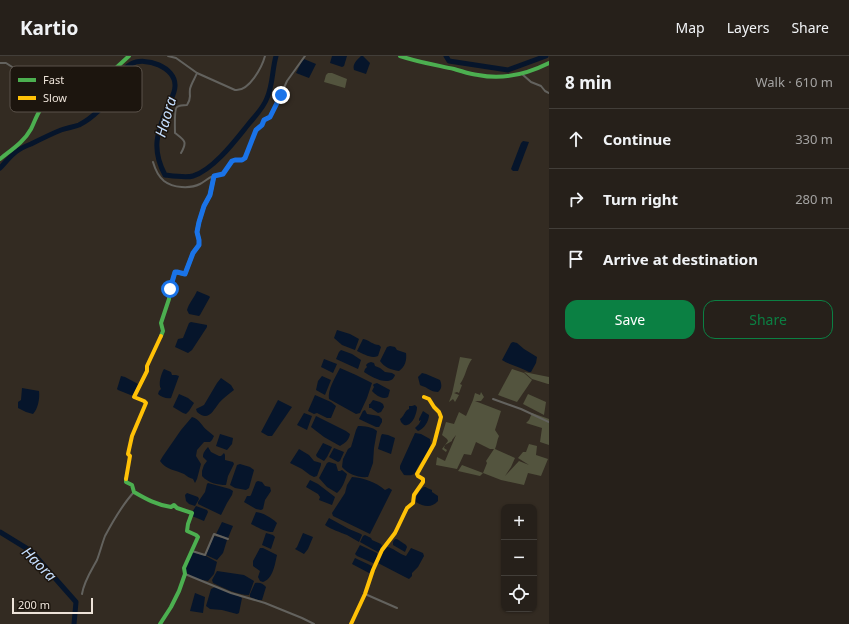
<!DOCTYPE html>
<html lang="en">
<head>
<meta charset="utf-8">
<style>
  body { margin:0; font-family:"Noto Sans",sans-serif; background:#2e2823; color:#f1f3f6 }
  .controls { position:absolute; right:12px; bottom:12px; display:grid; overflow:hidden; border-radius:8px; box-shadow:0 1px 3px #0004 }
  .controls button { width:36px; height:36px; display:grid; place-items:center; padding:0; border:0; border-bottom:1px solid #423e39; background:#26201a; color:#f1f3f6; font:20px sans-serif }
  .scale { position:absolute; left:12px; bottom:10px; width:81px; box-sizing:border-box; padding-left:4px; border:2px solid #ede3d9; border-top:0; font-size:11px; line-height:14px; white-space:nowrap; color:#ede3d9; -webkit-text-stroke:3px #1c150e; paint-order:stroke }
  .stop { position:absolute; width:12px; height:12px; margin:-9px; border:3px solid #1a73e8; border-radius:50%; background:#fff }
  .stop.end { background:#1a73e8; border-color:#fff; box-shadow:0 1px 4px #0008 }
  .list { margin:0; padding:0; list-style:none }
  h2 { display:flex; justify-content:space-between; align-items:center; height:52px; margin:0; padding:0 16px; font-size:17px }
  h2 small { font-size:13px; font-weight:400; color:#a4a3a2 }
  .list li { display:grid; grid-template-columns:26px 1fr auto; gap:12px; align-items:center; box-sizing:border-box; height:60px; padding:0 16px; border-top:1px solid #423e39 }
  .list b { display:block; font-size:15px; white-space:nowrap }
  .list em { font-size:13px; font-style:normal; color:#a4a3a2 }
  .actions { display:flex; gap:8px; padding:12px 16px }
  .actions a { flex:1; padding:9px 0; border:1px solid #0b8043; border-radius:12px; text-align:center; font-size:14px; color:#0b8043 }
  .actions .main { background:#0b8043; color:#fff }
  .icon { flex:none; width:22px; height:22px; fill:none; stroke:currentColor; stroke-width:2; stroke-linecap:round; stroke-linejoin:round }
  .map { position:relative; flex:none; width:549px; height:568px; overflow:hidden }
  header { display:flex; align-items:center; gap:24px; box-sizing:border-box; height:56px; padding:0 20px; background:#26201a; border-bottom:1px solid #423e39 }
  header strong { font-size:19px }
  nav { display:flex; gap:22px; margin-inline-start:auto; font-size:14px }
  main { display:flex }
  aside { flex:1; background:#26201a }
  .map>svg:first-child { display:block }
  .green { fill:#53543e }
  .water { fill:#06152b }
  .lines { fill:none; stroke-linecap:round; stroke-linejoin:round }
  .river { stroke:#06152b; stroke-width:5 }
  .street { stroke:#63625e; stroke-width:2 }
  .fast { stroke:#4caf50; stroke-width:4 }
  .slow { stroke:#ffc107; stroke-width:4 }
  .route { stroke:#1a73e8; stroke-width:5 }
  .labels { text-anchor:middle; stroke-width:3; stroke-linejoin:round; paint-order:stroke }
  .water-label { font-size:15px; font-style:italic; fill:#c5defe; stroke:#1c150e }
  .key { fill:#1c150e; stroke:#5b534b; stroke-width:1 }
  .key-label { font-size:11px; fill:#ede3d9 }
</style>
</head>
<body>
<header>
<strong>Kartio</strong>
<nav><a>Map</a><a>Layers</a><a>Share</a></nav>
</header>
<main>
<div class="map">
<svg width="549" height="568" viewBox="0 0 549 568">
  <rect width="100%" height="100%" fill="#332b22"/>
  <g class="green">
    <path d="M328 17H332L347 23 345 32 324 26 326 19Z"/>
    <path d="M460 301 472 303C466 311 466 320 460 328L462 329 459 337 457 336 454 337 459 339 455 346 453 343 449 346 452 338Z"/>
    <path d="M512 313 524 317 532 324 517 346 498 339Z"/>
    <path d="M524 316 549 321V328H548L532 323Z"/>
    <path d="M481 336 484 341 481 345H475L501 355 495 374 499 380C497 384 497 388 495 393L515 402 511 411 505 420 519 405 529 409 518 402 523 396H526L529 388 537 390 536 399 548 403 541 420 528 417 524 429 501 424 483 417 480 420 458 415 462 409 483 417 487 407 486 405 494 393H490L476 386 471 399 464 398 457 413 436 409 437 401 445 405 456 379 452 384V385L445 389 444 392 447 394 446 396 442 393 448 385 447 383 442 379 446 366 454 368 459 356 466 360 473 344 475 337 480 339Z"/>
    <path d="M528 338 546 346 544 359 523 348Z"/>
    <path d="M532 357 549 363V389L540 386 542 372 526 367 529 364Z"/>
  </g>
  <g class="water">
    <path d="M332 0H347L344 10 342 11 330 7Z"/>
    <path d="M361 0H363L370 7 366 18 354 14C352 8 357 4 361 0Z"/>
    <path d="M304 3 316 8 309 22 296 17 302 5Z"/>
    <path d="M523 85 529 86 518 115H513L511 113 521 87Z"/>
    <path d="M197 235 209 240 210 241 200 259 199 260 189 258 187 254C189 247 194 242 197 235Z"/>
    <path d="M191 266 207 269V271L192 294 188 297 175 291 178 283 183 282 189 267Z"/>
    <path d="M337 274 350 278 359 283 355 294 342 289 334 282Z"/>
    <path d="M363 283C369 284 373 289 379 289L381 291 378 300C371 303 364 298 357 295Z"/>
    <path d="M513 286 517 287 524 293 537 301 536 307 531 316H529C520 311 510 309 502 304L511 287Z"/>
    <path d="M390 290 395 291 397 294 406 297C407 304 405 311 399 315 391 314 384 311 380 305L387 291Z"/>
    <path d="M341 294 352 298 361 304 358 313 336 303 339 296Z"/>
    <path d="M324 303 337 308 333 317 321 311Z"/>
    <path d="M371 306 374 307 375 310 380 312 385 316 392 317 395 319C391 332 371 321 364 316L365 313 367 311 366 309 368 307Z"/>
    <path d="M340 312 356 319 372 327 367 342 360 357 356 358 329 343C327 334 336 320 340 312Z"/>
    <path d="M164 313 171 316 172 319H176L179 320 171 342C167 343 161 341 158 338L159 335 161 333C158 328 161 318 164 313Z"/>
    <path d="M422 317 426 318 440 324C442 329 442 333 438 336 432 336 429 333 425 331 423 330 421 330 420 329L418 321Z"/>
    <path d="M121 320 125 321 138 328 133 340 118 334 117 333Z"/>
    <path d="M322 320 331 324 325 339 316 334 318 325Z"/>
    <path d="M221 322 231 329 234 334C229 338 223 342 219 347 213 355 208 366 197 356L196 353 204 349 217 327Z"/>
    <path d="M377 327 390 334 388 341C382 344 376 339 372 335L374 331 373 329 374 328Z"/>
    <path d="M22 332 39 335C40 342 38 353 33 358L26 356 18 352V346L21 344Z"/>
    <path d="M179 338 188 342 194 347 189 355 186 358 183 357 173 351Z"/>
    <path d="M315 339 331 346 336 350 331 362H327L317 357 314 358 308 355Z"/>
    <path d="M278 344 292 351 272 380H268L261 376Z"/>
    <path d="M373 344 380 346 383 348 384 351 381 356 378 357 371 352H369V348H370Z"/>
    <path d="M415 349 417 351C417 357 413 368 407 369 404 370 403 368 401 366L400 363C404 360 404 357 407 354L409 353V350H412Z"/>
    <path d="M365 354 367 358 379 360 382 363V366L379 371H376L359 363 363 355Z"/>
    <path d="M423 355 429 359C429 365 424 373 418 375L415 372 419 368 421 364 419 365V363Z"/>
    <path d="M304 357 312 360 307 374 297 369Z"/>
    <path d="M316 360 346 375 350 378C349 384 345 387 340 390L324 381 311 371Z"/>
    <path d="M192 361C200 363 202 371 208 375 210 377 212 378 214 380L212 384 210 386H204L197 394 196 400 201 408 197 423 195 427 193 423C189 422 187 420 184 418 176 414 166 414 160 405L163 400 181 374Z"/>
    <path d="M358 370C364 370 373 371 377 375L374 392 373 407 368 421C358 422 348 418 342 411L343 403 348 393 351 391 356 374Z"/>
    <path d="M415 377 421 378 430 383C433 392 424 402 419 409 417 412 416 416 414 418 411 420 408 419 404 419L400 413V410Z"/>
    <path d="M220 378 233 382 232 388 227 394 216 390Z"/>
    <path d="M382 378 388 379 395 382 391 398 378 393 381 380Z"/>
    <path d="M323 387 332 391 327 401 324 405 317 401 316 399Z"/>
    <path d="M208 391 211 396 219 400H221L224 397 225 399V404L233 406 234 408 228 420 226 429C218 429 208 427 202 420V415L204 409 207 405 203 401C203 396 205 395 208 391Z"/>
    <path d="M334 392 344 396 340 405 338 406 329 401Z"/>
    <path d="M299 393 309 399 314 405 321 407V409L317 420 314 421 310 419 302 413 290 407Z"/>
    <path d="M329 406 336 408 338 415H340L342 414 347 418C345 425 342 433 337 437L327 431 319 422 327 407Z"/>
    <path d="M240 408 250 411 254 414 249 432 246 434 235 432 230 429 237 409Z"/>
    <path d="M352 421C364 422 376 426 385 434L389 432 392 434 370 478 333 460 332 457 345 437 347 429Z"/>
    <path d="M310 424 318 428 335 441 332 449 319 444 320 441 318 438 306 431Z"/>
    <path d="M258 425 262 426 265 430 270 431 271 435 265 444 263 453 261 454 256 453 244 446 247 440H250L251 439 256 426Z"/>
    <path d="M208 427 230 433 233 435 232 439 227 447 221 459 198 448V446L205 436 207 428Z"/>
    <path d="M424 431H426L427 432 432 434V436L438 440V445C432 452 424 451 416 446L415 444C417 439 419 434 424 431Z"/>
    <path d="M187 437 198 441 199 443 195 450 189 448 186 445 185 439Z"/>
    <path d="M196 450 207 454 208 456 204 465 192 460 191 458Z"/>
    <path d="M256 456C263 457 271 461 277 467L273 476C265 476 258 471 251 468Z"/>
    <path d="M329 462 349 473 361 478 362 479 359 486C355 484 351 481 347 479 340 476 332 474 325 469Z"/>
    <path d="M222 466 233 470 228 482 216 478Z"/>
    <path d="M266 477 273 479 275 481 271 493 262 489Z"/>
    <path d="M303 477 313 481 308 493 304 498 295 493 297 491Z"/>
    <path d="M365 479 371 482 372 484 381 488 382 490 380 494 378 496 376 495 360 486 363 480Z"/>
    <path d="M214 480 223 482 227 484 223 497 217 504 206 499Z"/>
    <path d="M395 483H397L406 489 407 491 405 496 393 489V486Z"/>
    <path d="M360 489 377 497C378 500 375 506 373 507L357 500 355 498Z"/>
    <path d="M387 491C392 491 399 498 406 500L411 492 423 497 424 500 418 511 412 517V520L409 523 403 520 378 507 383 496Z"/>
    <path d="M260 492H263L277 499C275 508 273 523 263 526L260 525 258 521 260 515 253 510V505Z"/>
    <path d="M192 496 206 500 217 506 214 518 208 525 197 523 186 517 185 512Z"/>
    <path d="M355 502 372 510C372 512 371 516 369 517L352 508Z"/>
    <path d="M217 515 244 519 254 525 249 539C237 539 224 532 213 527L212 524Z"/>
    <path d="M255 527C259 526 263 527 266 531L262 544H258L250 541V538Z"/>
    <path d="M215 531 237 539 242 542 239 557 237 558 222 554 210 553 206 550 211 533Z"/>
    <path d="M195 537 205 541 203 557 190 555Z"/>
  </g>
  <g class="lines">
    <g class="river">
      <path d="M446 0 449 5 508 14 546 0"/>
      <path d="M0 112C5 107 11 99 17 95 21 92 26 90 31 88 41 83 51 78 61 74 67 72 73 71 79 69 91 63 108 48 113 35 118 24 120 14 131 8 145 0 176 11 175 30 175 37 171 43 168 50 157 76 151 93 165 119 173 120 186 122 193 120 213 114 235 85 247 70 254 61 263 53 267 42 273 29 272 14 276 0"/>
      <path d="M0 476 31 495 76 546 74 568"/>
    </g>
    <g class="street">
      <path d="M168 0 176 2 197 17C195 22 191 28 190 33 189 41 192 42 187 49 184 49 180 49 177 51 174 53 175 72 175 77 184 84 188 85 181 97"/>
      <path d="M0 7H6L20 16 37 21 38 23 37 30 54 36 56 41 60 43"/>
      <path d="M197 17 235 34C249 36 262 11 265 0"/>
      <path d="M522 18 531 26 541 30 545 35 549 37"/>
      <path d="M153 106C155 113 158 120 164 125 173 132 190 133 200 128 204 126 207 123 211 121 215 120 219 119 223 118L232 105 235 104H242L245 102 256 74 262 69 264 64 269 62 272 59 287 25 305 0"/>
      <path d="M493 343 521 353 549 366"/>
      <path d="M192 495 205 499 214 478 228 483"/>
      <path d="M185 518 231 537 265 547 302 562 314 568"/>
      <path d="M82 538C84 525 91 515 97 504 100 496 102 488 105 480 113 465 122 449 134 436"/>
      <path d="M365 538 397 552"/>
    </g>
    <g class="fast">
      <path d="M400 0C418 6 436 9 454 13 462 15 469 18 478 19 502 24 527 18 549 7"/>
      <path d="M0 103C11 94 24 86 31 73 36 63 39 50 50 45 62 40 75 49 87 46L106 21 129 0"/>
      <path d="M161 280 163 275 161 267 169 243 170 233 175 216 185 218 193 197 199 189V184L197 176 199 166 204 150 210 139 214 120"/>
      <path d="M126 423V426L132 429 134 436C146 443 157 449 171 451L174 449 177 452 192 457 188 468 187 475 196 479 198 481 184 512 185 518 179 535 171 551 160 568"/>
    </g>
    <g class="slow">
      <path d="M126 423 130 400 128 398 132 380 146 347 144 345 134 341 147 315V310L161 280"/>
      <path d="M351 568 365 538 373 514 382 494 395 477 407 452 413 447 414 439 423 426V423L418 420 417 418 434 388 441 361 439 356 434 351 429 343 424 341"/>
    </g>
  </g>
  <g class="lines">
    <path class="route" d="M170 233 175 216H177L185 218 193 197 199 189V184L197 176 199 166 204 150 210 139 214 120 223 118 232 105 235 104H242L245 102 256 74 262 69 264 64 270 61 281 39"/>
  </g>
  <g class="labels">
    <g class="water-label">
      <text transform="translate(166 61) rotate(-74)" y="5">Haora</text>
      <text transform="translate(39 508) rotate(45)" y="5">Haora</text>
    </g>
  </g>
  <rect x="10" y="10" width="132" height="46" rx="6" class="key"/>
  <rect x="18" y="22" width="18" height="4" fill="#4caf50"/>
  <rect x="18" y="40" width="18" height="4" fill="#ffc107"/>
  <g class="key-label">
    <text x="43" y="28">Fast</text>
    <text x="43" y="46">Slow</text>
  </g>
</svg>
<div class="controls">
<button>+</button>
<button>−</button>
<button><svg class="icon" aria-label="locate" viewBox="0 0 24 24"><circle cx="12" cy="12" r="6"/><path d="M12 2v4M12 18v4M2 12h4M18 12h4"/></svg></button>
</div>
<div class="scale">200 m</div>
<div class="stop" style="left:170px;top:233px"></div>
<div class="stop end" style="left:281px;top:39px"></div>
</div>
<aside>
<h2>8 min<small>Walk · 610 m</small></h2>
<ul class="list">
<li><svg class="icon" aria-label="ahead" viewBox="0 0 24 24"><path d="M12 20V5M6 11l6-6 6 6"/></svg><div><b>Continue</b></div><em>330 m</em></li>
<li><svg class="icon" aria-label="right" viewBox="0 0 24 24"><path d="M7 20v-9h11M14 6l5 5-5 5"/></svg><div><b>Turn right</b></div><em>280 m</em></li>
<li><svg class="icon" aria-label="arrive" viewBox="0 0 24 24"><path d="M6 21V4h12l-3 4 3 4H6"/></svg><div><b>Arrive at destination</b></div></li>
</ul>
<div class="actions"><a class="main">Save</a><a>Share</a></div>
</aside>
</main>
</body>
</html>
